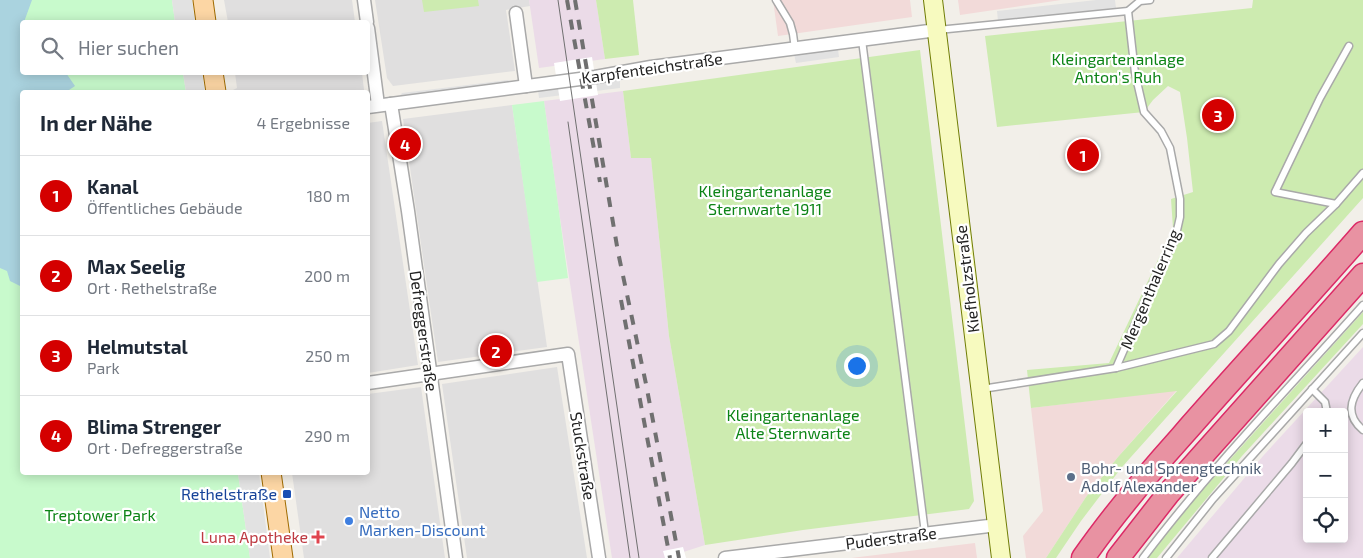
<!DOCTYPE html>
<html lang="de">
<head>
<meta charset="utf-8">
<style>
  body { margin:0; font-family:"Exo 2",sans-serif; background:#f2f2f3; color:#1f2937 }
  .controls { position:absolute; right:15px; bottom:15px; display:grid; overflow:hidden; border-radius:5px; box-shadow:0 2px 12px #0003 }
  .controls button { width:45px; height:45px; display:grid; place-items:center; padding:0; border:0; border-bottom:1px solid #e0e1e3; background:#fff; color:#1f2937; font:25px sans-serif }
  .you { position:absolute; left:856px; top:365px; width:18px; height:18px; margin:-12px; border:4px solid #fff; border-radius:50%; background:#1a73e8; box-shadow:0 0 0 8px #1a73e833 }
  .badge { display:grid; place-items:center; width:32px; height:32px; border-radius:50%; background:#d40000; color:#fff; font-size:16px; font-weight:700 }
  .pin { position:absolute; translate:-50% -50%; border:2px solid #fff; box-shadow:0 1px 5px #0006 }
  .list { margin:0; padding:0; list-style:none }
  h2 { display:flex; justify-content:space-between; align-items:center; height:65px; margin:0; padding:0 20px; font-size:21px }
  h2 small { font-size:16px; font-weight:400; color:#747a83 }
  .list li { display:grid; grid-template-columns:32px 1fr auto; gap:15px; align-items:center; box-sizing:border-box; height:80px; padding:0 20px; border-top:1px solid #e0e1e3 }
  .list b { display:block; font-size:19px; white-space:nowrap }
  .list p { margin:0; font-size:16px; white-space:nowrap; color:#747a83 }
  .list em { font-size:16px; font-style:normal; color:#747a83 }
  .icon { flex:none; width:28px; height:28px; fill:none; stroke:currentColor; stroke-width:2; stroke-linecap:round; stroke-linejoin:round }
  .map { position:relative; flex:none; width:1363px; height:558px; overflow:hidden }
  .search { position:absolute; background:#fff; box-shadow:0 2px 12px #0003; left:20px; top:20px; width:350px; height:55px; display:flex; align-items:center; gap:12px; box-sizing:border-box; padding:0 18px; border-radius:5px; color:#747a83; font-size:19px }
  .panel { position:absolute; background:#fff; box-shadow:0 2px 12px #0003; left:20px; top:90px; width:350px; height:385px; border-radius:5px }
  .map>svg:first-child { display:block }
  .residential { fill:#e0dfdf }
  .commercial { fill:#f2dad9 }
  .industrial { fill:#ebdbe8; fill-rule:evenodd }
  .grass { fill:#cdebb0 }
  .park { fill:#c8facc }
  .parking { fill:#e2e2e2 }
  .water { fill:#aad3df }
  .pier { fill:#fff }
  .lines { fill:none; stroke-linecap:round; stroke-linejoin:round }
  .lane-casing { stroke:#a9a9a9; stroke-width:9 }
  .street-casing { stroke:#a9a9a9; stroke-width:15 }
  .secondary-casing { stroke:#707d05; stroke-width:20 }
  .primary-casing { stroke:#a06b00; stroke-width:21 }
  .highway-casing { stroke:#dc2a67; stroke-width:25 }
  .lane { stroke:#fff; stroke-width:6 }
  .street { stroke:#fff; stroke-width:12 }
  .secondary { stroke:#f7fabf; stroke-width:18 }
  .primary { stroke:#fcd6a4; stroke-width:19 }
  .highway { stroke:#e892a2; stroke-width:22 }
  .tram { stroke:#707070; stroke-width:1 }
  .rail { stroke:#707070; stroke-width:4; stroke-dasharray:10 10; stroke-linecap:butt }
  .service-dot { fill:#5c6f8a; stroke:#fff; stroke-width:2 }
  .transit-dot { fill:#1a4fb4; stroke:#fff; stroke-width:2 }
  .shop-dot { fill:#3f7fe0; stroke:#fff; stroke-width:2 }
  .health-dot { fill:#e0444e; stroke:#fff; stroke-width:2 }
  .labels { text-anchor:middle; stroke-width:4.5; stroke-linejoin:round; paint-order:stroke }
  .park-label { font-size:16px; fill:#0c8416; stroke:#fff }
  .street-label { font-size:16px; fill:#222; stroke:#fff }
  .service-label { font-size:16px; fill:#4e5e75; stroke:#fff; text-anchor:start }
  .transit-label { font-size:16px; fill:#164399; stroke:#fff; text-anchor:end }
  .shop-label { font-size:16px; fill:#366cbe; stroke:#fff; text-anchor:start }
  .health-label { font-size:16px; fill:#be3a42; stroke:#fff; text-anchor:end }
</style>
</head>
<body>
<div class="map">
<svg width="1363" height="558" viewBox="0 0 1363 558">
  <rect width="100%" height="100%" fill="#f2efe9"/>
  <g class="residential">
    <path d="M224 0H352L355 22H228Z"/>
    <path d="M375 0H529L530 6 506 10 515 71 393 86 387 78Z"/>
    <path d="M362 73 364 90 359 91 343 92H233V90L237 88 235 73Z"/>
    <path d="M512 105 547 347 438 362 403 119Z"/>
    <path d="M382 121 418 365 368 373V123Z"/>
    <path d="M557 367 587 558H467L442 384Z"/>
    <path d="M421 387 445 558H304L292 473 368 472V394Z"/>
  </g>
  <g class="commercial">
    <path d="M773 0H910L912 17 778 36Z"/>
    <path d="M958 0H1061L960 15Z"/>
    <path d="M1177 390 1118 457 1086 497 1046 558H1026L1023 536 1043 511 1031 408Z"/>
    <path d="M975 543 977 558H851Z"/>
  </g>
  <g class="industrial">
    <path d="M529 0H596L605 59 539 68Z"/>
    <path d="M623 91 631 158 651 157 669 336 705 545 665 558H612L558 205 544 101Z"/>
    <path d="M1363 347V558H1177L1263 456ZM1307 412H1344V539H1307Z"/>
  </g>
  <g class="grass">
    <path d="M422 0H478L479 6 424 12Z"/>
    <path d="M596 0H633L639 55 605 59Z"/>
    <path d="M1253 0H1363V198L1122 467 1081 521 1056 558H1046L1086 497 1118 457 1177 391 1031 408 1027 370 1109 363 1173 228 1171 199 1193 192 1187 138 1180 92 1168 86 1153 100 1144 112 997 127 985 36 1252 8Z"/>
    <path d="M920 50 974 501 969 509 803 530 705 545 669 336 651 158H631L623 91Z"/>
    <path d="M1363 312V324L1242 456 1157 558H1146L1197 496Z"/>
  </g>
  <g class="park">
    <path d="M0 0H172L175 22H22V72L183 73 186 92H22V472L238 473 250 558H0Z"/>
    <path d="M544 101 568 278 537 282 512 105Z"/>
  </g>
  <g class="parking">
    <path d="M172 0H192L195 22H175Z"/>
    <path d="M1096 0H1115L1116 8 998 21 997 11Z"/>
    <path d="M838 49 839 57 796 63 794 54Z"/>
    <path d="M183 73H202L205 92H186Z"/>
    <path d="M620 79V88L539 98 538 90Z"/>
    <path d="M508 80 512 83 399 97 402 93Z"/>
    <path d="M238 473H259L270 558H250Z"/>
  </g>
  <path class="water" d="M0 0H32L24 22H22V72L66 73 75 86 66 92H22V287L10 281 7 271 0 268Z"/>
  <g class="pier">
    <path d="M592 57 598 95 560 101 554 63Z"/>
    <path d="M683 547 686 558H665L663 551Z"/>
  </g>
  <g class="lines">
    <defs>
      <g id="lane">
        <path d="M776 0 790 23 793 34 795 49"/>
        <path d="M938 30 1128 11 1140 1 1150 0"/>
        <path d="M862 40 925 533"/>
        <path d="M1336 204 1275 192 1320 98 1349 46"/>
        <path d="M1116 368 1153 283 1175 239 1180 217V199L1170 148 1161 131 1144 112 1135 73 1128 11"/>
        <path d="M1363 383C1350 399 1345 415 1363 430"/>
        <path d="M982 389 1116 368 1214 344 1229 331 1279 264 1306 233 1336 204 1363 173"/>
        <path d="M1312 389 1325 402 1327 412"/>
        <path d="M1143 558C1210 469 1289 388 1363 305"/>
        <path d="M1166 558 1213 499 1363 333"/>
        <path d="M1212 558 1292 463 1307 443"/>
      </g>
      <g id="street">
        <path d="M364 0 367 22"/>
        <path d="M516 13 526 86"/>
        <path d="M368 28 378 105"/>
        <path d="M391 104 408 211 456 558"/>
        <path d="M368 107 595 77 651 67 937 30"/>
        <path d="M368 383 568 354 599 558"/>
        <path d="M725 558 997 525"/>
      </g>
      <path id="secondary" d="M933 0 1001 558"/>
      <g id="primary">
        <path d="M203 0 206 22"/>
        <path d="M213 72 216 92"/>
        <path d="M271 472 283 558"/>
      </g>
      <g id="highway">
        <path d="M1083 558C1113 515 1146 476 1181 437 1241 368 1303 302 1363 233"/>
        <path d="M1118 558 1168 494 1363 275"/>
      </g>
    </defs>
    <use href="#lane" class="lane-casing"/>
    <use href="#street" class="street-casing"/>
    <use href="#secondary" class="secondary-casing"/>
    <use href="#primary" class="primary-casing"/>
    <use href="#highway" class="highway-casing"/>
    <use href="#lane" class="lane"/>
    <use href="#street" class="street"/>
    <use href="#secondary" class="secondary"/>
    <use href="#primary" class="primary"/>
    <use href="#highway" class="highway"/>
    <g class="tram">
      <path d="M558 0 639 558"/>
      <path d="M568 122 630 558"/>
    </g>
    <g class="rail">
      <path d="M567 0 600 182"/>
      <path d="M575 0 618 252 646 384 679 558"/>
      <path d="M621 300 670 558"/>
    </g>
  </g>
  <circle class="service-dot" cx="1071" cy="477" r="5"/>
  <rect class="transit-dot" x="282" y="489" width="10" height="10" rx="2.5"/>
  <circle class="shop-dot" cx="349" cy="521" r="5"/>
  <path class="health-dot" d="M315.5 529.5h5v5h5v5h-5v5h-5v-5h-5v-5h5z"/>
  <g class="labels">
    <g class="park-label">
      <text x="1118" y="65">Kleingartenanlage<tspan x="1118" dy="18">Anton's Ruh</tspan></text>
      <text x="765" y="197">Kleingartenanlage<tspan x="765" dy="18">Sternwarte 1911</tspan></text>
      <text x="793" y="421">Kleingartenanlage<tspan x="793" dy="18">Alte Sternwarte</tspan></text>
      <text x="100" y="521">Treptower Park</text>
    </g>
    <g class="street-label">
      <text transform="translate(652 68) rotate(-8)" y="6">Karpfenteichstraße</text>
      <text transform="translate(967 279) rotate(-97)" y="6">Kiefholzstraße</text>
      <text transform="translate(1150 289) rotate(-67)" y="6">Mergenthalerring</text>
      <text transform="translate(424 331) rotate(82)" y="6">Defreggerstraße</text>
      <text transform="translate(583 456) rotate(81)" y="6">Stuckstraße</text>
      <text transform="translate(891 538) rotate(-7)" y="6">Puderstraße</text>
    </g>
    <g class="service-label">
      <text x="1081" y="474">Bohr- und Sprengtechnik<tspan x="1081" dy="18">Adolf Alexander</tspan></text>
    </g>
    <g class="transit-label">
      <text x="277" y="500">Rethelstraße</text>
    </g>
    <g class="shop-label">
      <text x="359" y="518">Netto<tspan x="359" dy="18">Marken-Discount</tspan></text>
    </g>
    <g class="health-label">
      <text x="308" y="543">Luna Apotheke</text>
    </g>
  </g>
</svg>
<div class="controls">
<button>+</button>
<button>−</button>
<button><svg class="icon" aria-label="locate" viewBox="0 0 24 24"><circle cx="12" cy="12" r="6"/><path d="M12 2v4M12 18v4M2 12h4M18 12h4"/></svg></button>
</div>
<div class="you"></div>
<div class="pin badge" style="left:1083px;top:155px">1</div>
<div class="pin badge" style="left:496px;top:351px">2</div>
<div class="pin badge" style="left:1218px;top:115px">3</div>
<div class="pin badge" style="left:405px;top:144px">4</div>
<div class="search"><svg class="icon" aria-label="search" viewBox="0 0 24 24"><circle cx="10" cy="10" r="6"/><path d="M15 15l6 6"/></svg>Hier suchen</div>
<section class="panel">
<h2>In der Nähe<small>4 Ergebnisse</small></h2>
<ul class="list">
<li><span class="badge">1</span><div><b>Kanal</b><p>Öffentliches Gebäude</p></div><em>180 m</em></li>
<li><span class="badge">2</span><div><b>Max Seelig</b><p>Ort · Rethelstraße</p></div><em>200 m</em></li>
<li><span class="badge">3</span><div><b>Helmutstal</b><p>Park</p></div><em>250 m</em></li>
<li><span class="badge">4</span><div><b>Blima Strenger</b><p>Ort · Defreggerstraße</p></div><em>290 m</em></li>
</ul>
</section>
</div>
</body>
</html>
